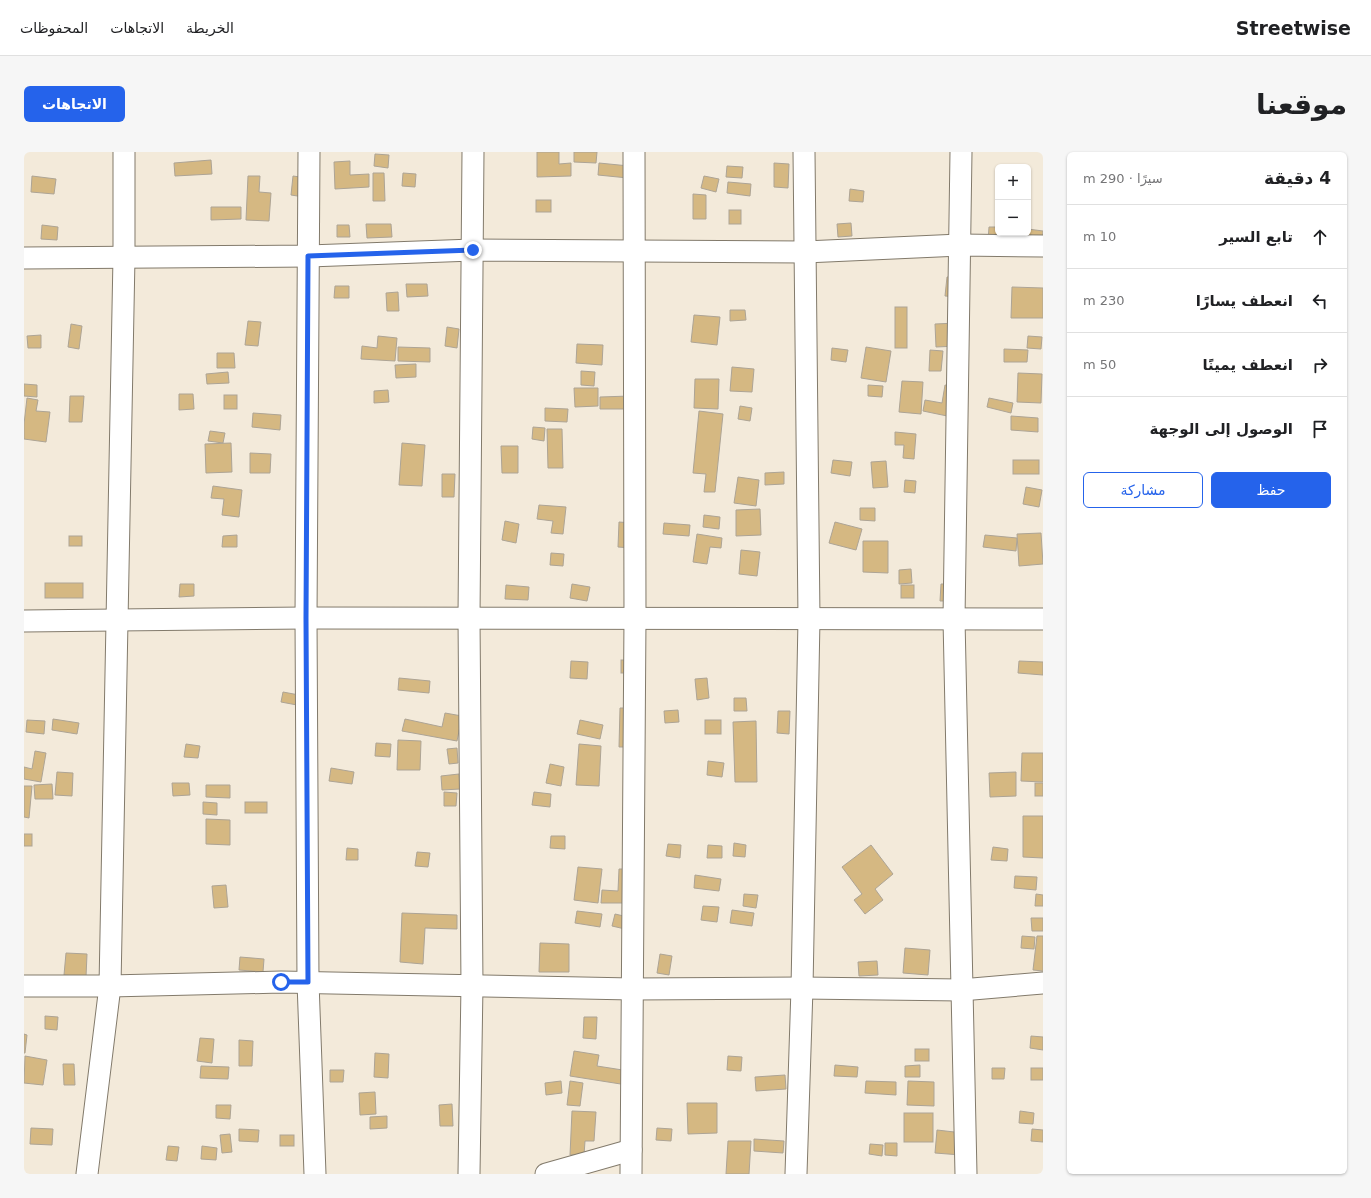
<!DOCTYPE html>
<html lang="ar">
<head>
<meta charset="utf-8">
<style>
  body { margin:0; font-family:"DejaVu Sans","Noto Naskh Arabic",sans-serif; background:#f6f6f6; color:#202124; direction:rtl }
  .controls { position:absolute; right:12px; top:12px; display:grid; overflow:hidden; border-radius:6px; box-shadow:0 1px 3px #0004 }
  .controls button { width:36px; height:36px; display:grid; place-items:center; padding:0; border:0; border-bottom:1px solid #e0e0e0; background:#fff; color:#202124; font:20px sans-serif }
  .stop { position:absolute; width:12px; height:12px; margin:-9px; border:3px solid #2563eb; border-radius:50%; background:#fff }
  .stop.end { background:#2563eb; border-color:#fff; box-shadow:0 1px 4px #0008 }
  .list { margin:0; padding:0; list-style:none }
  h2 { display:flex; justify-content:space-between; align-items:center; height:52px; margin:0; padding:0 16px; font-size:17px }
  h2 small { font-size:13px; font-weight:400; color:#757577 }
  .list li { display:grid; grid-template-columns:26px 1fr auto; gap:12px; align-items:center; box-sizing:border-box; height:64px; padding:0 16px; border-top:1px solid #e0e0e0 }
  .list b { display:block; font-size:15px; white-space:nowrap }
  .list em { font-size:13px; font-style:normal; color:#757577 }
  .actions { display:flex; gap:8px; padding:12px 16px }
  .actions a { flex:1; padding:9px 0; border:1px solid #2563eb; border-radius:6px; text-align:center; font-size:14px; color:#2563eb }
  .actions .main { background:#2563eb; color:#fff }
  .icon { flex:none; width:22px; height:22px; fill:none; stroke:currentColor; stroke-width:2; stroke-linecap:round; stroke-linejoin:round }
  .map { position:relative; flex:none; width:1019px; height:1022px; overflow:hidden; direction:ltr; border-radius:6px }
  header { display:flex; align-items:center; gap:24px; box-sizing:border-box; height:56px; padding:0 20px; background:#fff; border-bottom:1px solid #e0e0e0 }
  header strong { font-size:19px }
  nav { display:flex; gap:22px; margin-inline-start:auto; font-size:14px }
  .intro { display:flex; align-items:center; justify-content:space-between; box-sizing:border-box; height:96px; padding:0 24px }
  h1 { margin:0; font-size:28px }
  .button { padding:10px 18px; border-radius:6px; background:#2563eb; color:#fff; font-size:14px; font-weight:700 }
  main { display:flex; gap:24px; padding:0 24px }
  aside { flex:1; background:#fff; border-radius:6px; box-shadow:0 1px 3px #0004 }
  .map>svg:first-child { display:block }
  .building { fill:#d5b882; stroke:#ada495 }
  .lines { fill:none; stroke-linecap:round; stroke-linejoin:round }
  .minor-casing { stroke:#827a6b; stroke-width:23 }
  .minor { stroke:#fff; stroke-width:21 }
  .route { stroke:#2563eb; stroke-width:5 }
</style>
</head>
<body>
<header>
<strong>Streetwise</strong>
<nav><a>الخريطة</a><a>الاتجاهات</a><a>المحفوظات</a></nav>
</header>
<div class="intro"><h1>موقعنا</h1><a class="button">الاتجاهات</a></div>
<main>
<aside>
<h2>4 دقيقة<small>سيرًا · 290 m</small></h2>
<ul class="list">
<li><svg class="icon" aria-label="ahead" viewBox="0 0 24 24"><path d="M12 20V5M6 11l6-6 6 6"/></svg><div><b>تابع السير</b></div><em>10 m</em></li>
<li><svg class="icon" aria-label="left" viewBox="0 0 24 24"><path d="M17 20v-9H6M10 6l-5 5 5 5"/></svg><div><b>انعطف يسارًا</b></div><em>230 m</em></li>
<li><svg class="icon" aria-label="right" viewBox="0 0 24 24"><path d="M7 20v-9h11M14 6l5 5-5 5"/></svg><div><b>انعطف يمينًا</b></div><em>50 m</em></li>
<li><svg class="icon" aria-label="arrive" viewBox="0 0 24 24"><path d="M6 21V4h12l-3 4 3 4H6"/></svg><div><b>الوصول إلى الوجهة</b></div></li>
</ul>
<div class="actions"><a class="main">حفظ</a><a>مشاركة</a></div>
</aside>
<div class="map">
<svg width="1019" height="1022" viewBox="0 0 1019 1022">
  <rect width="100%" height="100%" fill="#f3eada"/>
  <g class="building">
    <path d="M513 0H535V12L547 11V24L513 25Z"/>
    <path d="M550 0H573L572 11 550 10Z"/>
    <path d="M351 2 365 3 364 16 350 14Z"/>
    <path d="M187 8 188 22 151 24 150 11Z"/>
    <path d="M326 9V23L345 22V35L311 37 310 10Z"/>
    <path d="M575 11 605 14 604 26 574 23Z"/>
    <path d="M750 11 765 12 764 36 750 35Z"/>
    <path d="M703 14 719 15 718 26 702 25Z"/>
    <path d="M349 21H360L361 49H349Z"/>
    <path d="M379 21 392 22 391 35 378 34Z"/>
    <path d="M8 24 32 27 30 42 7 40Z"/>
    <path d="M224 24H236L235 40 247 41 245 69 222 68Z"/>
    <path d="M269 24 283 26 280 45 267 43Z"/>
    <path d="M680 24 695 27 692 40 677 36Z"/>
    <path d="M704 30 727 32 726 44 703 41Z"/>
    <path d="M826 37 840 39 839 50 825 49Z"/>
    <path d="M669 42 682 43V67H669Z"/>
    <rect x="512" y="48" width="15" height="12"/>
    <path d="M187 55H217V67L187 68Z"/>
    <rect x="705" y="58" width="12" height="14"/>
    <path d="M827 71 828 84 814 85 813 72Z"/>
    <path d="M342 72H367L368 85 343 86Z"/>
    <path d="M18 73 34 75 33 88 17 87Z"/>
    <path d="M313 73H325L326 85H313Z"/>
    <path d="M965 75H974V81H979V90L964 89Z"/>
    <path d="M1004 77 1019 79 1018 90 988 87V81H1004Z"/>
    <path d="M923 125H936L935 145 921 144Z"/>
    <path d="M382 132H403L404 144 383 145Z"/>
    <path d="M311 134H325V146H310Z"/>
    <path d="M988 135 1019 136V166H987Z"/>
    <path d="M374 140 375 159H363L362 141Z"/>
    <rect x="871" y="155" width="12" height="41"/>
    <path d="M706 158H721L722 168 706 169Z"/>
    <path d="M670 163 696 165 693 193 667 190Z"/>
    <path d="M224 169 237 170 234 194 221 193Z"/>
    <path d="M933 171 934 194 912 195 911 172Z"/>
    <path d="M47 172 58 174 55 197 44 195Z"/>
    <path d="M423 175 435 177 433 196 421 194Z"/>
    <path d="M17 183V196H4L3 184Z"/>
    <path d="M354 184 373 186 371 209 337 207 338 194 353 196Z"/>
    <path d="M1004 184 1018 185 1017 197 1003 196Z"/>
    <path d="M553 192 579 193 578 213 552 211Z"/>
    <path d="M374 195 406 196V210L374 209Z"/>
    <path d="M842 195 867 199 862 230 837 226Z"/>
    <path d="M808 196 824 198 822 210 807 208Z"/>
    <path d="M980 197 1004 198 1003 210H980Z"/>
    <path d="M906 198 919 199 917 219H905Z"/>
    <path d="M193 201H210L211 216H193Z"/>
    <path d="M392 212V225L372 226 371 213Z"/>
    <path d="M708 215 730 217 728 240 706 239Z"/>
    <path d="M557 219 571 220 570 234 557 233Z"/>
    <path d="M204 220 205 231 183 232 182 222Z"/>
    <path d="M994 221 1018 222 1017 251 993 250Z"/>
    <path d="M671 227H695L694 257 670 256Z"/>
    <path d="M878 229 899 230 897 262 875 260Z"/>
    <path d="M0 232 13 233V245L0 244Z"/>
    <path d="M844 233 859 234 858 245 844 244Z"/>
    <path d="M921 233 933 235 928 265 899 259 901 248 918 251Z"/>
    <path d="M550 236H574V254L551 255Z"/>
    <path d="M364 238 365 250 350 251V239Z"/>
    <path d="M155 242H169L170 257 155 258Z"/>
    <rect x="200" y="243" width="13" height="14"/>
    <path d="M46 244H60L58 270H45Z"/>
    <path d="M606 244V257H576V245Z"/>
    <path d="M3 246 14 248 12 259 26 260 22 290 0 287V272Z"/>
    <path d="M965 246 989 251 987 261 963 255Z"/>
    <path d="M716 254 728 256 726 269 714 267Z"/>
    <path d="M521 256 544 257 543 270 521 269Z"/>
    <path d="M675 259 699 262 691 340H680L682 322 669 321Z"/>
    <path d="M229 261 257 263 256 278 228 275Z"/>
    <path d="M987 264 1014 266V280L987 278Z"/>
    <path d="M509 275 521 276 520 289 508 287Z"/>
    <path d="M523 277H538L539 316H524Z"/>
    <path d="M186 279 201 281 199 291 184 289Z"/>
    <path d="M871 280 892 282 890 307 879 306 880 293H871Z"/>
    <path d="M207 291 208 320 182 321 181 292Z"/>
    <path d="M378 291 401 293 398 334 375 333Z"/>
    <path d="M477 294H494V321H478Z"/>
    <path d="M226 301 247 302 246 321H226Z"/>
    <path d="M809 308 828 310 826 324 807 321Z"/>
    <rect x="989" y="308" width="26" height="14"/>
    <path d="M862 309 864 335 849 336 847 310Z"/>
    <path d="M760 320V332L741 333V321Z"/>
    <path d="M418 322H431L430 345H418Z"/>
    <path d="M714 325 735 328 732 354 710 351Z"/>
    <path d="M881 328 892 329 891 341 880 340Z"/>
    <path d="M189 334 218 338 215 365 198 363 200 347 187 346Z"/>
    <path d="M1002 335 1018 338 1015 355 999 352Z"/>
    <path d="M515 353 542 355 539 382 527 381 529 369 513 367Z"/>
    <path d="M836 356H851V369L836 368Z"/>
    <path d="M736 357 737 383 712 384V358Z"/>
    <path d="M680 363 696 365 695 377 679 375Z"/>
    <path d="M481 369 495 372 492 391 478 388Z"/>
    <path d="M595 370 608 371 607 396 594 395Z"/>
    <path d="M811 370 838 377 832 398 805 391Z"/>
    <path d="M640 371 666 373 665 384 639 382Z"/>
    <path d="M1017 381 1019 412 995 414 993 382Z"/>
    <path d="M673 382 698 386 697 396 686 395 683 412 669 410Z"/>
    <path d="M213 383V395H198L199 384Z"/>
    <path d="M961 383 993 386 992 399 959 395Z"/>
    <rect x="45" y="384" width="13" height="10"/>
    <path d="M839 389H864V421L839 420Z"/>
    <path d="M717 398 736 400 733 424 715 422Z"/>
    <path d="M527 401 540 402 539 414 526 413Z"/>
    <path d="M887 417 888 431 875 432V418Z"/>
    <rect x="21" y="431" width="38" height="15"/>
    <path d="M156 432H170V444L155 445Z"/>
    <path d="M548 432 566 435 563 449 546 446Z"/>
    <path d="M917 432H930V449H916Z"/>
    <path d="M482 433 505 435 504 448 481 447Z"/>
    <rect x="877" y="433" width="13" height="13"/>
    <rect x="597" y="508" width="12" height="13"/>
    <path d="M547 509 564 510 563 527 546 526Z"/>
    <path d="M995 509 1019 510V523L994 521Z"/>
    <path d="M375 526 406 529 405 541 374 538Z"/>
    <path d="M683 526 685 546 673 548 671 527Z"/>
    <path d="M259 540 275 543 273 553 257 550Z"/>
    <path d="M710 546H722L723 559H710Z"/>
    <path d="M596 556H610L609 595H595Z"/>
    <path d="M654 558 655 570 641 571 640 559Z"/>
    <path d="M754 559H766L765 582 753 581Z"/>
    <path d="M421 561 438 564 433 589 378 579 381 567 418 575Z"/>
    <path d="M29 567 55 571 53 582 28 578Z"/>
    <path d="M3 568 21 569 20 582 2 580Z"/>
    <path d="M556 568 579 573 576 587 553 582Z"/>
    <rect x="681" y="568" width="16" height="14"/>
    <path d="M732 569 733 630H711L709 570Z"/>
    <path d="M374 588 397 589 396 618H373Z"/>
    <path d="M352 591 367 592 366 605 351 604Z"/>
    <path d="M162 592 176 594 174 606 160 605Z"/>
    <path d="M555 592 577 594 575 634 552 633Z"/>
    <path d="M433 596 434 611 425 612 423 597Z"/>
    <path d="M11 599 22 601 17 630 0 627V615L8 617Z"/>
    <path d="M998 601H1019V630L997 629Z"/>
    <path d="M684 609 700 611 698 625 683 623Z"/>
    <path d="M526 612 540 615 537 634 522 631Z"/>
    <path d="M307 616 330 620 328 632 305 629Z"/>
    <path d="M33 620 49 621 48 644 31 643Z"/>
    <path d="M992 620V644L966 645 965 621Z"/>
    <path d="M435 622 436 637 418 638 417 624Z"/>
    <path d="M148 631H165L166 643 149 644Z"/>
    <rect x="1011" y="631" width="8" height="13"/>
    <path d="M28 632 29 647H11L10 633Z"/>
    <path d="M182 633H206V646L182 645Z"/>
    <path d="M0 634H8L5 666 0 665Z"/>
    <path d="M420 640 433 641 432 654H420Z"/>
    <path d="M510 640 527 642 526 655 508 653Z"/>
    <path d="M179 650 193 651V663L179 662Z"/>
    <rect x="221" y="650" width="22" height="11"/>
    <path d="M999 664H1019V706L999 705Z"/>
    <path d="M182 667 206 668V693L182 692Z"/>
    <rect x="0" y="682" width="8" height="12"/>
    <path d="M527 684H541V697L526 696Z"/>
    <path d="M710 691 722 693 721 705 709 704Z"/>
    <path d="M644 692 657 693 656 706 642 704Z"/>
    <path d="M684 693 698 694V706H683Z"/>
    <path d="M847 693 869 722 851 737 859 748 841 762 830 748 838 742 818 715Z"/>
    <path d="M969 695 984 697 983 709 967 708Z"/>
    <path d="M323 696 334 697V708H322Z"/>
    <path d="M393 700 406 701 404 715 391 714Z"/>
    <path d="M554 715 578 717 574 751 550 748Z"/>
    <path d="M595 717H606V751H577L578 738 594 739Z"/>
    <path d="M671 723 697 727 695 739 670 736Z"/>
    <path d="M991 724 1013 725 1012 738 990 736Z"/>
    <path d="M202 733 204 755 190 756 188 734Z"/>
    <path d="M720 742 734 743 732 756 719 754Z"/>
    <path d="M1012 742 1019 743V754H1011Z"/>
    <path d="M679 754 695 755 693 770 677 768Z"/>
    <path d="M708 758 730 761 728 774 706 771Z"/>
    <path d="M553 759 578 762 576 775 551 771Z"/>
    <path d="M378 761 433 763V777L401 776 399 812 376 810Z"/>
    <path d="M591 762 604 765 601 777 588 774Z"/>
    <path d="M1007 766H1019V779H1008Z"/>
    <path d="M998 784 1011 785 1010 797 997 796Z"/>
    <path d="M1013 784H1019V819L1009 818Z"/>
    <path d="M516 791 545 792V820H515Z"/>
    <path d="M881 796 906 798 904 823 879 821Z"/>
    <path d="M42 801 63 802 62 825 40 823Z"/>
    <path d="M636 802 648 804 645 823 633 821Z"/>
    <path d="M216 805 240 807 239 820 215 818Z"/>
    <path d="M853 809 854 823 835 824 834 810Z"/>
    <path d="M21 864 34 865 33 878 21 877Z"/>
    <path d="M560 865H573L572 887 559 886Z"/>
    <path d="M0 882 3 883 1 901H0Z"/>
    <path d="M1007 884 1019 885V898L1006 896Z"/>
    <path d="M176 886 190 887 188 911 173 909Z"/>
    <path d="M215 888 229 889 228 914H215Z"/>
    <rect x="891" y="897" width="14" height="12"/>
    <path d="M550 899 575 903 573 914 605 919 603 933 546 924Z"/>
    <path d="M351 901 365 902 364 926 350 925Z"/>
    <path d="M1 904 23 908 19 933 0 931Z"/>
    <path d="M704 904 718 905 717 919 703 918Z"/>
    <path d="M39 912H50L51 933H40Z"/>
    <path d="M811 913 834 915 833 925 810 924Z"/>
    <path d="M896 913V925H881V914Z"/>
    <path d="M177 914 205 915 204 927 176 926Z"/>
    <path d="M968 916H981L980 927H968Z"/>
    <rect x="1007" y="916" width="12" height="12"/>
    <path d="M306 918H320L319 930H306Z"/>
    <path d="M761 923 762 937 732 939 731 925Z"/>
    <path d="M537 929 538 941 522 943 521 931Z"/>
    <path d="M546 929 559 931 556 954 543 953Z"/>
    <path d="M842 929 872 930V943L841 941Z"/>
    <path d="M884 929 910 930V954L883 953Z"/>
    <path d="M351 940 352 962 336 963 335 941Z"/>
    <path d="M663 951H693V981L664 982Z"/>
    <path d="M428 952 429 974H416L415 953Z"/>
    <path d="M192 953H207L206 967 192 966Z"/>
    <path d="M548 959 572 960 570 989H561L560 1003H546Z"/>
    <path d="M996 959 1010 961 1009 972 995 971Z"/>
    <rect x="880" y="961" width="29" height="29"/>
    <path d="M363 964V976L346 977V965Z"/>
    <path d="M7 976 29 977 28 993 6 992Z"/>
    <path d="M633 976 648 977 647 989 632 988Z"/>
    <path d="M215 977 235 978 234 990 215 989Z"/>
    <path d="M1008 977 1019 978V990L1007 989Z"/>
    <path d="M913 978 939 981 937 1003 911 1001Z"/>
    <path d="M206 982 208 1000 198 1001 196 983Z"/>
    <rect x="256" y="983" width="14" height="11"/>
    <path d="M730 987 760 989 759 1001 730 999Z"/>
    <path d="M704 989H727L725 1022H702Z"/>
    <path d="M861 991H873V1004L861 1003Z"/>
    <path d="M846 992 859 993 858 1004 845 1002Z"/>
    <path d="M144 994 155 995 153 1009 142 1008Z"/>
    <path d="M178 994 193 996 192 1008 177 1007Z"/>
  </g>
  <g class="lines">
    <defs>
      <g id="minor">
        <path d="M285 0 282 466 284 830 291 1022"/>
        <path d="M937 0 930 467 942 1022"/>
        <path d="M0 106 285 104 449 98 781 100 936 93 1019 94"/>
        <path d="M0 469 282 466 1019 467"/>
        <path d="M0 834H86L257 830 608 837 778 836 937 838 1019 831"/>
        <path d="M63 1022 86 834 100 105V0"/>
        <path d="M445 1022 448 833 445 466 449 0"/>
        <path d="M522 1022 607 998"/>
        <path d="M607 1022 611 466 610 0"/>
        <path d="M772 1022 778 836 785 467 780 0"/>
      </g>
    </defs>
    <use href="#minor" class="minor-casing"/>
    <use href="#minor" class="minor"/>
  </g>
  <g class="lines">
    <path class="route" d="M257 830H284L282 466 284 104 449 98"/>
  </g>
</svg>
<div class="controls">
<button>+</button>
<button>−</button>
</div>
<div class="stop" style="left:257px;top:830px"></div>
<div class="stop end" style="left:449px;top:98px"></div>
</div>
</main>
</body>
</html>
